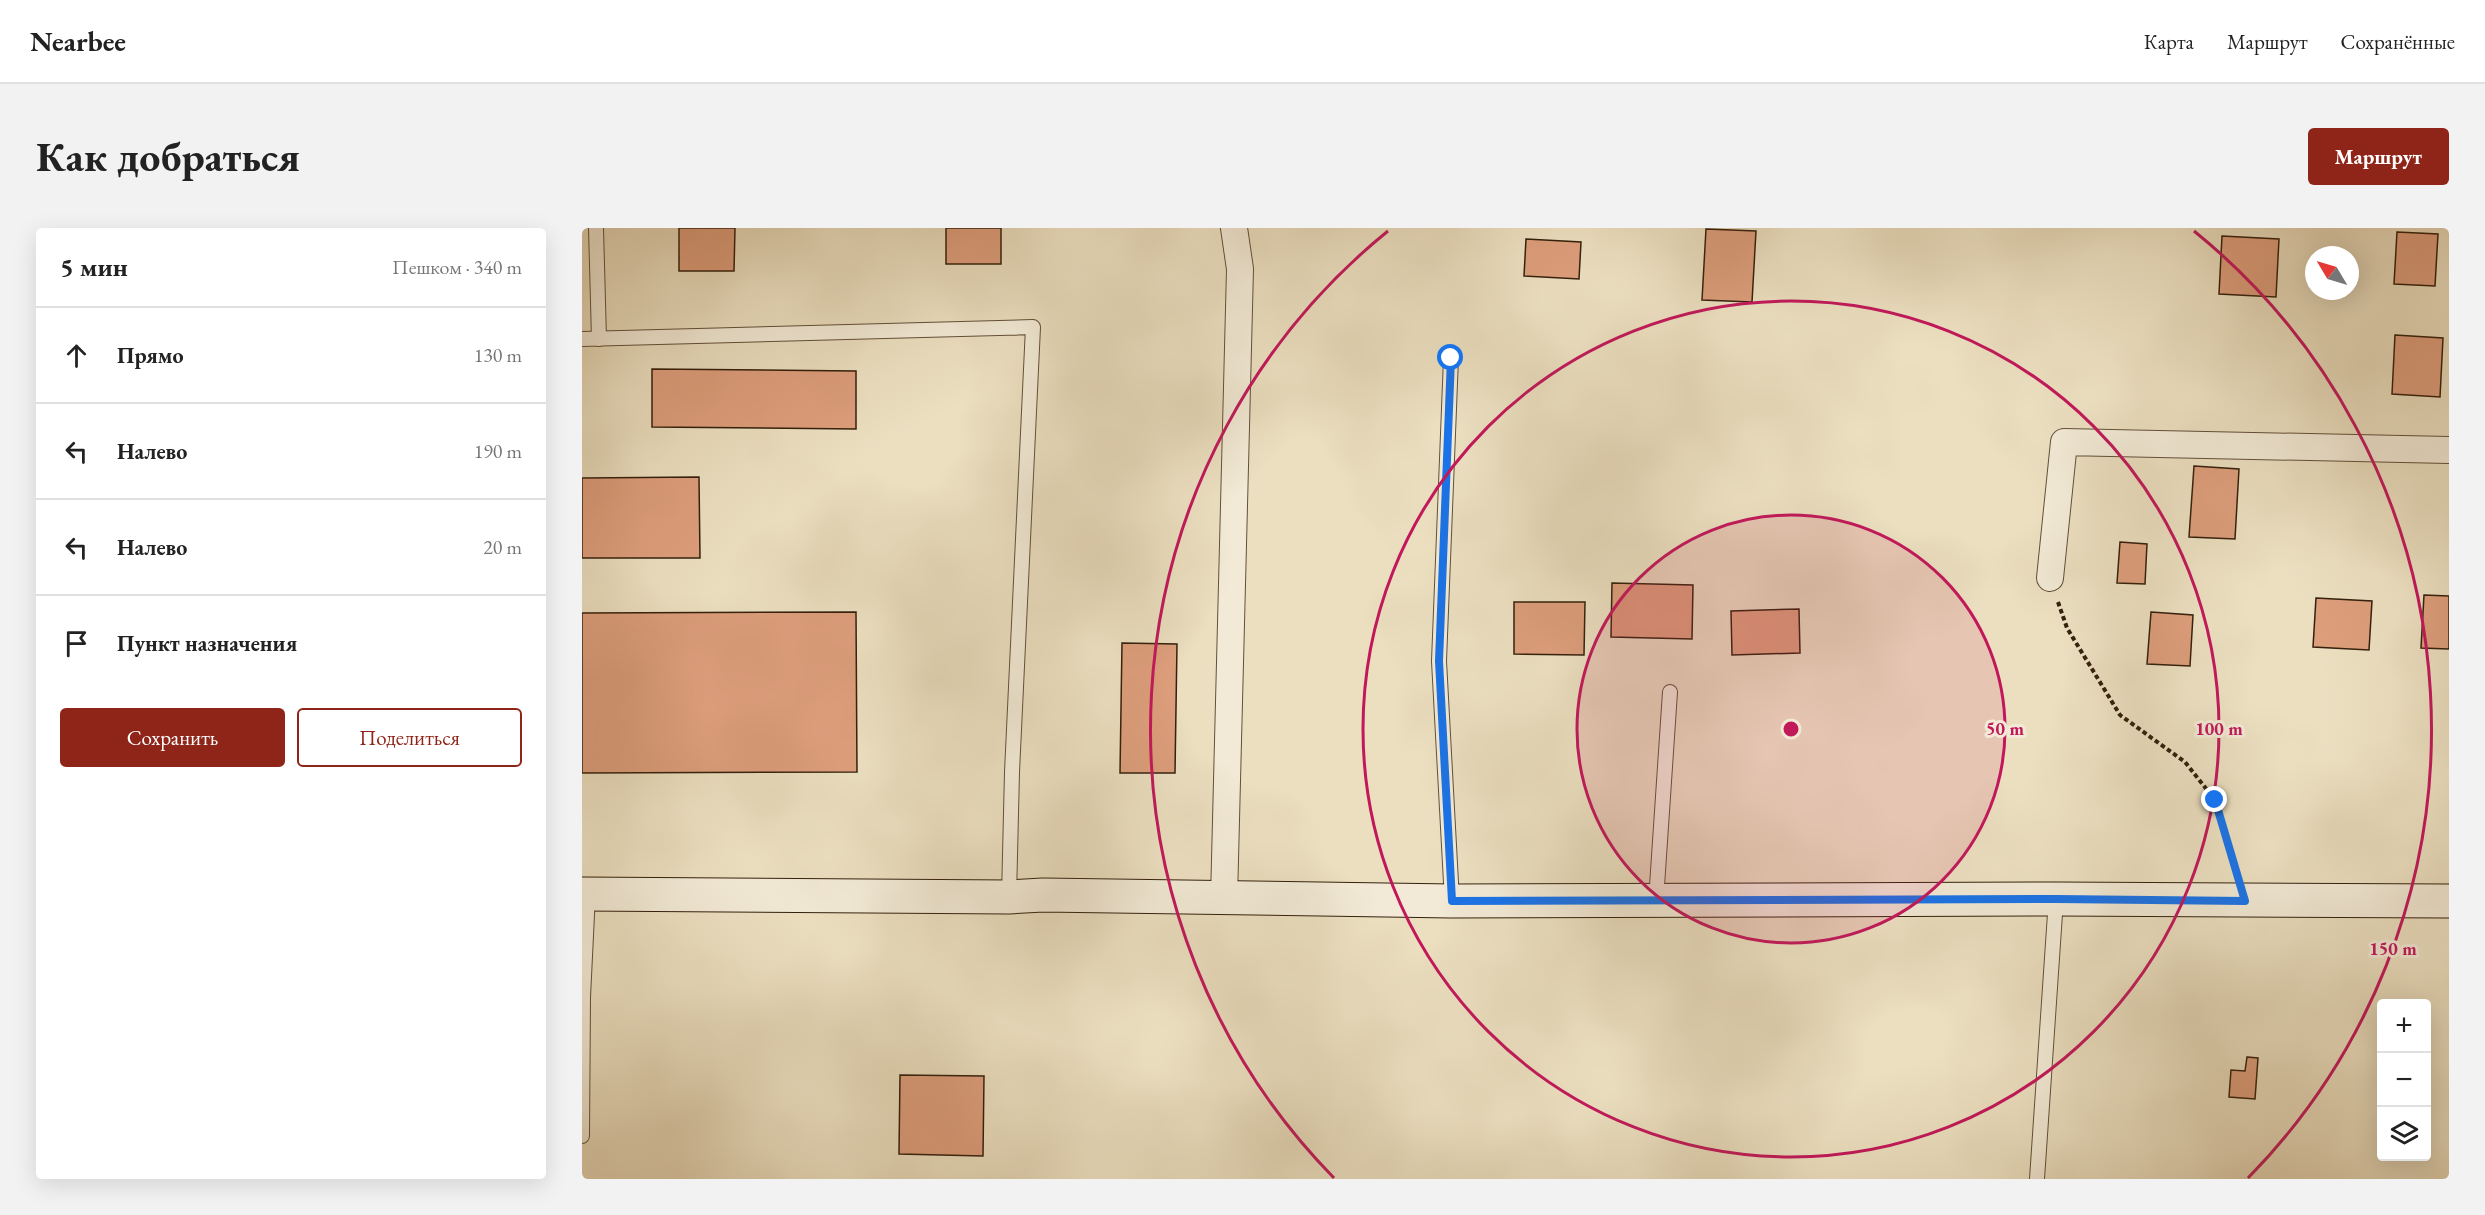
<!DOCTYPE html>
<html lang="ru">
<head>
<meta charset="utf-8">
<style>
  body { margin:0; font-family:"EB Garamond",serif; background:#f2f2f2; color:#222 }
  .controls { position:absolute; right:18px; bottom:18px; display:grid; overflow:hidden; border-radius:6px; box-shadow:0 6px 24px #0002 }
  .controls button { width:54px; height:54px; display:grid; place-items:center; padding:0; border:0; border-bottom:2px solid #e0e0e0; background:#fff; color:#222; font:30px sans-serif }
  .compass { position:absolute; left:1723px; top:18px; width:54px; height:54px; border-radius:50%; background:#fff; box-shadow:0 6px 24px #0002; rotate:308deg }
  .stop { position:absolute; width:18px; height:18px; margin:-14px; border:4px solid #1a73e8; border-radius:50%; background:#fff }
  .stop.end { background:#1a73e8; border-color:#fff; box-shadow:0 2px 6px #0008 }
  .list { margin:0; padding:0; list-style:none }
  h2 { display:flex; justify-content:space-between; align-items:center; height:78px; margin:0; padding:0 24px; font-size:26px }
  h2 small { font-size:20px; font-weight:400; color:#767676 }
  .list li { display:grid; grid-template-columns:39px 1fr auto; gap:18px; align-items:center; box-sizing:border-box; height:96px; padding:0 24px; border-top:2px solid #e0e0e0 }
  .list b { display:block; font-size:22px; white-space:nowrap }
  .list em { font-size:20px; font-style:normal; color:#767676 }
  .actions { display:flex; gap:12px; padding:18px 24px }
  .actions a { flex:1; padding:14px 0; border:2px solid #8f2418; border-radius:6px; text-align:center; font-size:21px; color:#8f2418 }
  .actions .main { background:#8f2418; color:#fff }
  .icon { flex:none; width:33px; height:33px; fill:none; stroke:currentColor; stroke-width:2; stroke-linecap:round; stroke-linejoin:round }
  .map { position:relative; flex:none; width:1867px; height:951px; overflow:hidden; border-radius:6px }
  header { display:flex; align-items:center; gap:36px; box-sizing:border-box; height:84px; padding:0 30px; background:#fff; border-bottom:2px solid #e0e0e0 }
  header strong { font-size:28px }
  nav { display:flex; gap:33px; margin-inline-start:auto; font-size:21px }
  .intro { display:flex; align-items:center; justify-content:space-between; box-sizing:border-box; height:144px; padding:0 36px }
  h1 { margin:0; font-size:42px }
  .button { padding:15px 27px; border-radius:6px; background:#8f2418; color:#fff; font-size:21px; font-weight:700 }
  main { display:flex; gap:36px; padding:0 36px }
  aside { flex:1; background:#fff; border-radius:6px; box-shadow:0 6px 24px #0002 }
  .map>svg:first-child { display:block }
  .building { fill:#dd9e7c; stroke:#34200c; stroke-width:1.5 }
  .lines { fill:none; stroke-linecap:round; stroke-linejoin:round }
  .service-casing { stroke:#625039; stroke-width:16 }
  .minor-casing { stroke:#625039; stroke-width:28 }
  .secondary-casing { stroke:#34200c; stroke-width:35 }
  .path { stroke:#34200c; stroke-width:4; stroke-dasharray:4.5 3; stroke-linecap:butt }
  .service { stroke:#f2ead6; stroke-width:14 }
  .minor { stroke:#f2ead6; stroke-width:26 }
  .secondary { stroke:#f2ead6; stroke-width:33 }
  .route { stroke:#1a73e8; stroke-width:8 }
  .ring { fill:none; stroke:#c2185b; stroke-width:3 }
  .centre { fill:#c2185b; stroke:#f2ead6; stroke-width:3 }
  .ring-label { font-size:18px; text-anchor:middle; font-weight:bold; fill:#c2185b; stroke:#f2ead6; stroke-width:6; stroke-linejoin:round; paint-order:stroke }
</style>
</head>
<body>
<header>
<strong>Nearbee</strong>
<nav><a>Карта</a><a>Маршрут</a><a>Сохранённые</a></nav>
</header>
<div class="intro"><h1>Как добраться</h1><a class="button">Маршрут</a></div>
<main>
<aside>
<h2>5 мин<small>Пешком · 340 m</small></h2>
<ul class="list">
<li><svg class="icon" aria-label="ahead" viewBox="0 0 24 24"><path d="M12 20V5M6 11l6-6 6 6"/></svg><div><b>Прямо</b></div><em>130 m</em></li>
<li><svg class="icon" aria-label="left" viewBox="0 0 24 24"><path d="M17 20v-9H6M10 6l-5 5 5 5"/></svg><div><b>Налево</b></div><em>190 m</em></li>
<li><svg class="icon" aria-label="left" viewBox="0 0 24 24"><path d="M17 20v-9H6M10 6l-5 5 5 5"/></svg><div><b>Налево</b></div><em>20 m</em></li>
<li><svg class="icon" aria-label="arrive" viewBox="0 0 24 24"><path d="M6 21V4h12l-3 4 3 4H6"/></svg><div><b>Пункт назначения</b></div></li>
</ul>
<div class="actions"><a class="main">Сохранить</a><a>Поделиться</a></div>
</aside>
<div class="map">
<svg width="1867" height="951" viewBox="0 0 1867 951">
  <rect width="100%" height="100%" fill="#ebdfc0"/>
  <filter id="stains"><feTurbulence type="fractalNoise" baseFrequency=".00333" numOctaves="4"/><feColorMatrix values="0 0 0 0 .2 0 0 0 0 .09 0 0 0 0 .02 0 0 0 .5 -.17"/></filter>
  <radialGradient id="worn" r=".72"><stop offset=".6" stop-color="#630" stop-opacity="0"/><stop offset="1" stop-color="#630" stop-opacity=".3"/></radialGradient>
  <g class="building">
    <path d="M97 0H153L152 43H97Z"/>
    <rect x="364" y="0" width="55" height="36"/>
    <path d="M1124 1 1174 3 1170 74 1120 72Z"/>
    <path d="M1815 4 1856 6 1853 58 1812 56Z"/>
    <path d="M1640 8 1697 11 1694 69 1637 66Z"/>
    <path d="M944 11 999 14 997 51 942 48Z"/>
    <path d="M1813 107 1861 110 1858 169 1810 166Z"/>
    <path d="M70 141 274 143V201L70 199Z"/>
    <path d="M1612 238 1657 241 1653 311 1607 309Z"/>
    <path d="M117 249 118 330H0V250Z"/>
    <path d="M1538 314 1565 316 1563 356 1535 355Z"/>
    <path d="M1030 355 1111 357 1110 411 1029 409Z"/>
    <path d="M1842 367 1867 368V421L1839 420Z"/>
    <path d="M1734 370 1790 373 1787 422 1731 419Z"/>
    <path d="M932 374H1003L1002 427 932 426Z"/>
    <path d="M1217 381 1218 425 1150 427 1149 383Z"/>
    <path d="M274 384 275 544 0 545V385Z"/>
    <path d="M1569 384 1611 387 1608 438 1565 436Z"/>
    <path d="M540 415 595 416 593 545H538Z"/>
    <path d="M1665 829 1676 830 1673 871 1647 869 1649 842 1663 843Z"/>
    <path d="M318 847 402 848 401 928 317 926Z"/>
  </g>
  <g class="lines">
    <defs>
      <g id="service">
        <path d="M14 0 17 111"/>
        <path d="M0 111 451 99 430 544 427 669"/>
        <path d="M869 130 857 433 870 673"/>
        <path d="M1074 673 1088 464"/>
        <path d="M0 908 1 769 6 666"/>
        <path d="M1455 951 1474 671"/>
      </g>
      <g id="minor">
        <path d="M1468 350 1482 214 1867 222"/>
        <path d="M642 671 658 41 652 0"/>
      </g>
      <path id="secondary" d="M0 666 427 669 461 667 870 673 1474 671 1867 673"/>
    </defs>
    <use href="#service" class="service-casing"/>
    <use href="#minor" class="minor-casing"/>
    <use href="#secondary" class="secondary-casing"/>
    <path class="path" d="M1476 374 1485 400 1538 487 1603 534 1633 572 1654 642"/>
    <use href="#service" class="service"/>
    <use href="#minor" class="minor"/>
    <use href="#secondary" class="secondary"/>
  </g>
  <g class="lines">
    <path class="route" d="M869 130 857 433 870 673 1474 671 1663 673 1633 572"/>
  </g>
  <circle cx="1209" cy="501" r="214" fill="#c2185b" fill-opacity=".12"/>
  <g class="ring">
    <circle cx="1209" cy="501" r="214"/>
    <circle cx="1209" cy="501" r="428"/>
    <path d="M752 950A641 641 0 0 1 806 3M1612 3A641 641 0 0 1 1666 950"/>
  </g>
  <circle cx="1209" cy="501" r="9" class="centre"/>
  <g class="ring-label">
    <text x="1423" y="507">50 m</text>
    <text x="1637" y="507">100 m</text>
    <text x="1811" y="727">150 m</text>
  </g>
  <rect width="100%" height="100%" filter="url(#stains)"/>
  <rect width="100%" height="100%" fill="url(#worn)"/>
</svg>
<div class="controls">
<button>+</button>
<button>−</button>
<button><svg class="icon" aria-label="layers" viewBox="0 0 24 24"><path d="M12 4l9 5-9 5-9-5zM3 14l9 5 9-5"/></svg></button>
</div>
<svg class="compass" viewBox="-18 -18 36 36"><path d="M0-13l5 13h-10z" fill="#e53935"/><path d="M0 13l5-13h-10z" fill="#767676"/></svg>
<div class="stop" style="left:869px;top:130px"></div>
<div class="stop end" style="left:1633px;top:572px"></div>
</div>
</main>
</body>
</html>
